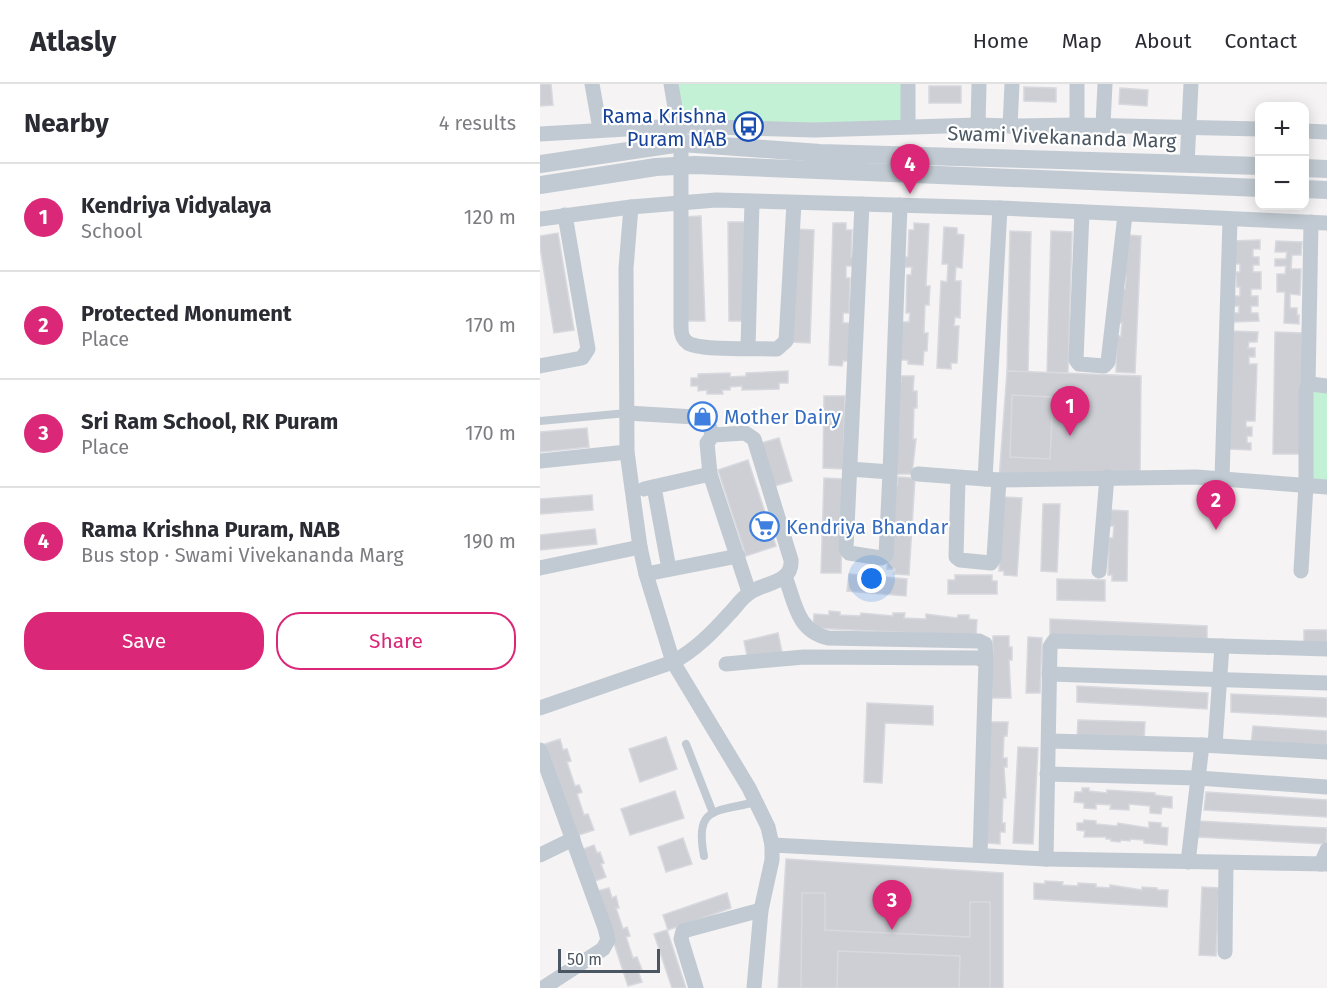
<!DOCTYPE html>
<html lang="en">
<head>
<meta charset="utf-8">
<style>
  body { margin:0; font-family:"Fira Sans",sans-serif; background:#f2f2f3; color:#2b2b33 }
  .controls { position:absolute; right:18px; top:18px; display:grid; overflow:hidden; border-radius:12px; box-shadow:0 3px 15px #0003 }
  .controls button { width:54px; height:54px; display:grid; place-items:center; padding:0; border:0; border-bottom:2px solid #e1e1e2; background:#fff; color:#2b2b33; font:30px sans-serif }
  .scale { position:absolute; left:18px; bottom:15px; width:102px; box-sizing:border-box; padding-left:6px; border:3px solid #4a5661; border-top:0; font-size:16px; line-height:21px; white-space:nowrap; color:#4a5661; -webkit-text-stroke:4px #fff; paint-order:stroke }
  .you { position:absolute; left:332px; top:495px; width:21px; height:21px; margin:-15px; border:4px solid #fff; border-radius:50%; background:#1a73e8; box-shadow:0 0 0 9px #1a73e833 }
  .badge { display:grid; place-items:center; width:39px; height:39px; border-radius:50%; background:#db2777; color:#fff; font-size:20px; font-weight:700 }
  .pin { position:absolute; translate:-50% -50px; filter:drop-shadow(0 2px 3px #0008) }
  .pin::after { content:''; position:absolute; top:32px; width:21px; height:18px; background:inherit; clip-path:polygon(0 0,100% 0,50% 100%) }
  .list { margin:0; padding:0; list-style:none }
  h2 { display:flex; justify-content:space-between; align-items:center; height:78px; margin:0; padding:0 24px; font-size:26px }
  h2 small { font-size:20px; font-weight:400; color:#7c7c81 }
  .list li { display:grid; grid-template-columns:39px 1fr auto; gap:18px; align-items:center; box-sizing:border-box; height:108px; padding:0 24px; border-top:2px solid #e1e1e2 }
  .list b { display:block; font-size:22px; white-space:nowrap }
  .list p { margin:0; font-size:20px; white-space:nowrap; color:#7c7c81 }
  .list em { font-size:20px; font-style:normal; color:#7c7c81 }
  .actions { display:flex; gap:12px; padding:18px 24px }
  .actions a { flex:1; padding:14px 0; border:2px solid #db2777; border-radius:24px; text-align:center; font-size:21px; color:#db2777 }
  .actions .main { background:#db2777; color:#fff }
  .map { position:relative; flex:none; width:787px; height:904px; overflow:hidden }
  header { display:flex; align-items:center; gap:36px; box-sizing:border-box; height:84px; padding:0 30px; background:#fff; border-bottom:2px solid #e1e1e2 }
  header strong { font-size:28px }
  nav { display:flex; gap:33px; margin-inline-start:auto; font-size:21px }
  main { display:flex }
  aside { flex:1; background:#fff }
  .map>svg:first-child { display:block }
  .green { fill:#c3f1d5 }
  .building { fill:#cdcfd5; stroke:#d7d9de; stroke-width:1.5 }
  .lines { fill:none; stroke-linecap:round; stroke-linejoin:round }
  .service { stroke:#c1cad2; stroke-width:8 }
  .minor { stroke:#c1cad2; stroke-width:15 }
  .tertiary { stroke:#c1cad2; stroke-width:18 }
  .labels { text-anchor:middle; stroke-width:4.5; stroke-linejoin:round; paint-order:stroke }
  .transit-label { font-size:20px; fill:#164399; stroke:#fff; text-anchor:end }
  .street-label { font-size:20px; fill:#4a5661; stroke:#fff }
  .shop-label { font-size:20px; fill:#366cbe; stroke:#fff; text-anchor:start }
</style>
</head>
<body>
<header>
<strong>Atlasly</strong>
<nav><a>Home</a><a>Map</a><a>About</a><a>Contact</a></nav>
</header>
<main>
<aside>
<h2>Nearby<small>4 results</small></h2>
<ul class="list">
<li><span class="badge">1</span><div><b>Kendriya Vidyalaya</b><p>School</p></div><em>120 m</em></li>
<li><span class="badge">2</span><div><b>Protected Monument</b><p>Place</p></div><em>170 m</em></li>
<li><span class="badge">3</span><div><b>Sri Ram School, RK Puram</b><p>Place</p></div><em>170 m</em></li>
<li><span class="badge">4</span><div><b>Rama Krishna Puram, NAB</b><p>Bus stop · Swami Vivekananda Marg</p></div><em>190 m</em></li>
</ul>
<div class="actions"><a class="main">Save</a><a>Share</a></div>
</aside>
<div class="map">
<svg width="787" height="904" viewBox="0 0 787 904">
  <rect width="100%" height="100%" fill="#f5f3f3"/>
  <g class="green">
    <path d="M132 0H362L363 41 138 37Z"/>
    <path d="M768 302H787V399L766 397Z"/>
  </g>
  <g class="building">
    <path d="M0 0H11L13 21 0 22Z"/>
    <rect x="389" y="2" width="32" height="17"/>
    <path d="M484 3 516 4V18L484 17Z"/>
    <path d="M580 4 608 6 607 22 579 20Z"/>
    <path d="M161 132 165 237H147L142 133Z"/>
    <path d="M188 138H207L208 237H189Z"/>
    <path d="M293 139H306V146H312L311 173H313V182H306V194H310L309 229H303V239H310L309 277H303L302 282 289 281Z"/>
    <path d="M374 139 389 140 386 202H390L389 221H385L384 249H388L387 267H384L383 281 368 280V276H358L360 238H369L370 229H366L367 191H371L372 183H365V173H368L369 146H374Z"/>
    <path d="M404 143 417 144V150L424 151 422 184 416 183 415 197H421L420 234 415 233 414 242H419L417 279H411V285L397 284 401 197 407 198 408 180H402Z"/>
    <path d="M254 145 274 146 270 259 251 258Z"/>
    <path d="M470 147 491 148 488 288 467 287Z"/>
    <path d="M511 147 532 148 528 289 507 288Z"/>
    <path d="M18 149 34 246 14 249 0 163V152Z"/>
    <path d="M587 151 601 152 595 289 576 288 577 252H581L582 239H578L579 205H585L586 192H581Z"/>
    <path d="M720 156V165H713V173H719V181H713V188H721V205H711V212H718V222H711V229H718L719 237 694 238V229H699V222H694L693 212H700V203H697L696 188H700V180H692L691 157Z"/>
    <path d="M736 157 762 158 761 171H752L751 185H761L760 211 750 210V224H757V231H759V240L744 239 745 208H737V190H745L746 182H735V175H746L747 168H735Z"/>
    <path d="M693 247 718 248 717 258H709L708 264H715V273H709V280H717L715 337H706V343H712V352H707V359H711V366L689 365Z"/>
    <path d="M735 248 762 249 760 370H733Z"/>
    <path d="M248 287V299H239V305L202 306V302L190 303V306H182L183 310H167V306L158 307V302H151V294H158V290L190 289V293L206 292V289Z"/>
    <path d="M467 287 601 292 600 393 459 396Z"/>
    <path d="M361 292H374L373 307H377V324H374L373 355H376L372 390H357L355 297 361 298Z"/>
    <path d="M472 311 513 313 510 375 470 373Z"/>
    <path d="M284 312H305L303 385 283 384Z"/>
    <path d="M47 344 49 363 0 368V348Z"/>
    <path d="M239 354 252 397 231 403 218 360Z"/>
    <path d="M208 376 236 462 206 472 178 386Z"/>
    <path d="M358 393 375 394 369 491 354 490 355 485H347L352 402H357Z"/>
    <path d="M284 394 303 395 301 489H281Z"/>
    <path d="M52 411 53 426 0 430V415Z"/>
    <path d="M463 413 482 414 477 492 464 491V487H459Z"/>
    <path d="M503 420H520L517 488 501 487Z"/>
    <path d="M570 426 588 427 587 497H572V491H568L569 454H573L574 442H570Z"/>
    <path d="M55 445 57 460 0 466V451Z"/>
    <path d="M309 490 367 495 366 512 307 507Z"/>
    <path d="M415 491H452V497H457V510H408V496H415Z"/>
    <path d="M517 495 565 496V517L517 516Z"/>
    <path d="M289 527 300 528V531L320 532 321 529 353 532V529H365L364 534 386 535V530L417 534 418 531H429V535L437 536 436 552 273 544 274 530 289 531Z"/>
    <path d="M510 535 667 542V560L510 553Z"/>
    <path d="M764 546H787V563L764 562Z"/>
    <path d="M238 549 242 568 208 576 204 557Z"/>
    <path d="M453 552H469V563H472V576H469L471 614H452Z"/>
    <path d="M488 553 502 554 500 609H486Z"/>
    <path d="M537 602 668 609 667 625 537 618Z"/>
    <path d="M691 610 787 614V633L691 628Z"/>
    <path d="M327 619 393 622V641L345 639 342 699 324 698Z"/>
    <path d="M538 636 605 638 604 658 537 655Z"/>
    <path d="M450 638H468L467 652H464L463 674H467V683H464L466 714H463L462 739H465V748H460V760L447 759Z"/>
    <path d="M713 642 787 647V665L711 660Z"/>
    <path d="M126 653 137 685 100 698 89 665Z"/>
    <path d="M20 655 23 666 27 665 31 677 27 678 35 702 39 701 42 708 37 710 44 731 48 730 54 746 36 752 5 660Z"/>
    <path d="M478 663 498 664 493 760 473 759Z"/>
    <path d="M542 704H549V707L567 709V706L615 709V711L632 713V724L622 723 621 730 610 729V722L589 720V726L570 725 571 721 556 720V725L544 724V719L534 718 535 708H542Z"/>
    <path d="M135 707 144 734 90 751 81 725Z"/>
    <path d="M666 708 787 716V733L664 726Z"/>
    <path d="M544 736 556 737V740L577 742 578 739 609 744V738L621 739V743L628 744 627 761 604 759V756L590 755V757L581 756 580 758 571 757V755H566V753H544L545 747 537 746V739H543Z"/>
    <path d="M658 737 787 744 786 760 657 753Z"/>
    <path d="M143 754 152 780 126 788 118 763Z"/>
    <path d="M54 761 57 769 60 768 64 779 61 780 66 793 52 798 41 766Z"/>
    <path d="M246 775 463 789V904H238Z"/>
    <path d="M505 797 523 798 522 801 538 802V799L556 800V803L570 804V801L602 806V803L617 804V806H628L627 823 494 815V799L505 800Z"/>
    <path d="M662 803 679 804 676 872 659 871Z"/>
    <path d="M69 804 72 814 76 812 79 824H76L83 845 87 843 90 852 86 853 93 874 97 873 102 886 98 887 102 898 88 902 57 807Z"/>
    <path d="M187 809 191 824 128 846 123 831Z"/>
    <path d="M262 809H285V846L430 853V818H450V904H419L420 872 298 867 297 904H261Z"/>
    <path d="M127 846 146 904H132L114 850Z"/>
  </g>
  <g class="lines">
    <g class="service">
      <path d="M0 337 87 329"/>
      <path d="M146 660 173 729"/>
      <path d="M164 772C154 722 176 728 216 718"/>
    </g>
    <g class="minor">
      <path d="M52 0 60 45"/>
      <path d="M131 0 141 59V243C141 250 142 255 148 259 160 267 219 264 237 265L246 257 254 119"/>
      <path d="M368 0V42"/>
      <path d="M438 41 439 0"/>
      <path d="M537 41V0"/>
      <path d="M563 41 565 0"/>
      <path d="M470 42 472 0"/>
      <path d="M764 47 787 48"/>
      <path d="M0 50 138 42 274 46 438 41 470 42 537 41 720 45"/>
      <path d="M647 80 651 0"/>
      <path d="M322 120 306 465 309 469 341 474 346 471 350 388 360 121"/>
      <path d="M91 123 86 184 87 368 100 463 106 490 133 578 209 704 228 743 232 761V776L221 826 214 904"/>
      <path d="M542 128 536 276 539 280 564 282 568 278 585 131"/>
      <path d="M0 135 91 123 176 116 460 124 787 139"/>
      <path d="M208 264 212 118"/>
      <path d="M0 282 42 274 48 265 25 131"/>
      <path d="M768 302 771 138"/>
      <path d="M87 329 155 333 168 340 173 351"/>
      <path d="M0 377 87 368"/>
      <path d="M310 385 350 388"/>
      <path d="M378 390 459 396 656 393 787 403"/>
      <path d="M418 394 416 473 420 476 451 479 454 474 459 396"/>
      <path d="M445 395 460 124"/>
      <path d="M682 395 690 136"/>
      <path d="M114 403 129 485"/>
      <path d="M104 405 170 390"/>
      <path d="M0 484 100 463"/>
      <path d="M559 487 567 393"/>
      <path d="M761 487 766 401V306L771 300 787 302"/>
      <path d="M106 490 198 472"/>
      <path d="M245 492C255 519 257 547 288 554L439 557 445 560 446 577"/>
      <path d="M186 580 264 573 437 574 446 577 440 771"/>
      <path d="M509 590 787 599"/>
      <path d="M0 624 133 578C155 566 172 549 189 530 195 524 201 515 208 510 221 498 253 501 251 476L214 355 205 349 173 351 167 359 170 390 209 508"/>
      <path d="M509 657 662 661 787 668"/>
      <path d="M675 661 682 562"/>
      <path d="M0 666 65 844 68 856 63 865 3 904"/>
      <path d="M507 690 658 694 787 703"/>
      <path d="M232 761 506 775 787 780"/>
      <path d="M0 771 33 755"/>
      <path d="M506 775 510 563 514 557 787 565"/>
      <path d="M648 778 662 661"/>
      <path d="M781 780 787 766"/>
      <path d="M685 868 686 779"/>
      <path d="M156 904 141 855 143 847 221 826"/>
    </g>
    <g class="tertiary">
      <path d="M0 80 141 59 280 69 720 82"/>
      <path d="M764 84 787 85"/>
      <path d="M0 101 116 83 155 81 720 104"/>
      <path d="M764 105 787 106"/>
    </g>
  </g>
  <defs>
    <symbol id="bus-ring" viewBox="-11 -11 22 22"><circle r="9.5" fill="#fff" stroke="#1a4fb4" stroke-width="1.5"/><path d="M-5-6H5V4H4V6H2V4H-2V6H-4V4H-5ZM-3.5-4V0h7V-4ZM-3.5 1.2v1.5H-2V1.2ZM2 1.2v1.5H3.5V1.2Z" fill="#1a4fb4"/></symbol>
    <symbol id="shop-ring" viewBox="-11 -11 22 22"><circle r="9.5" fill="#fff" stroke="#3f7fe0" stroke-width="1.5"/><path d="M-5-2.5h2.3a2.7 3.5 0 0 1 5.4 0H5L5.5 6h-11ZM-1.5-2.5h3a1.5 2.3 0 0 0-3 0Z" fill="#3f7fe0"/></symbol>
    <symbol id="supermarket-ring" viewBox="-11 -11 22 22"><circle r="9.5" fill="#fff" stroke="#3f7fe0" stroke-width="1.5"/><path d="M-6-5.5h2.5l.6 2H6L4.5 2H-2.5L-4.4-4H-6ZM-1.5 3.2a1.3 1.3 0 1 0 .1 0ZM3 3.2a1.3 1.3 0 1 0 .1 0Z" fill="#3f7fe0"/></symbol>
  </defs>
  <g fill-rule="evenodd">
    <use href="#bus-ring" x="192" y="26" width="33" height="33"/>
    <use href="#shop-ring" x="146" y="316" width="33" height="33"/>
    <use href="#supermarket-ring" x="208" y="426" width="33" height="33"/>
  </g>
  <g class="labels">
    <g class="transit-label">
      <text x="187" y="39">Rama Krishna<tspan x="187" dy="23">Puram NAB</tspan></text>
    </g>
    <g class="street-label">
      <text transform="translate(522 53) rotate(2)" y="7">Swami Vivekananda Marg</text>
    </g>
    <g class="shop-label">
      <text x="184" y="340">Mother Dairy</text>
      <text x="246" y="450">Kendriya Bhandar</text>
    </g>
  </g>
</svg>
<div class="controls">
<button>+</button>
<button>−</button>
</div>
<div class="scale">50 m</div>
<div class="you"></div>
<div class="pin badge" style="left:530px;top:352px">1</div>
<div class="pin badge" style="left:676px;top:446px">2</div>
<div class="pin badge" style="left:352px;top:846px">3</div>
<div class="pin badge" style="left:370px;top:110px">4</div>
</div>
</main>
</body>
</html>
